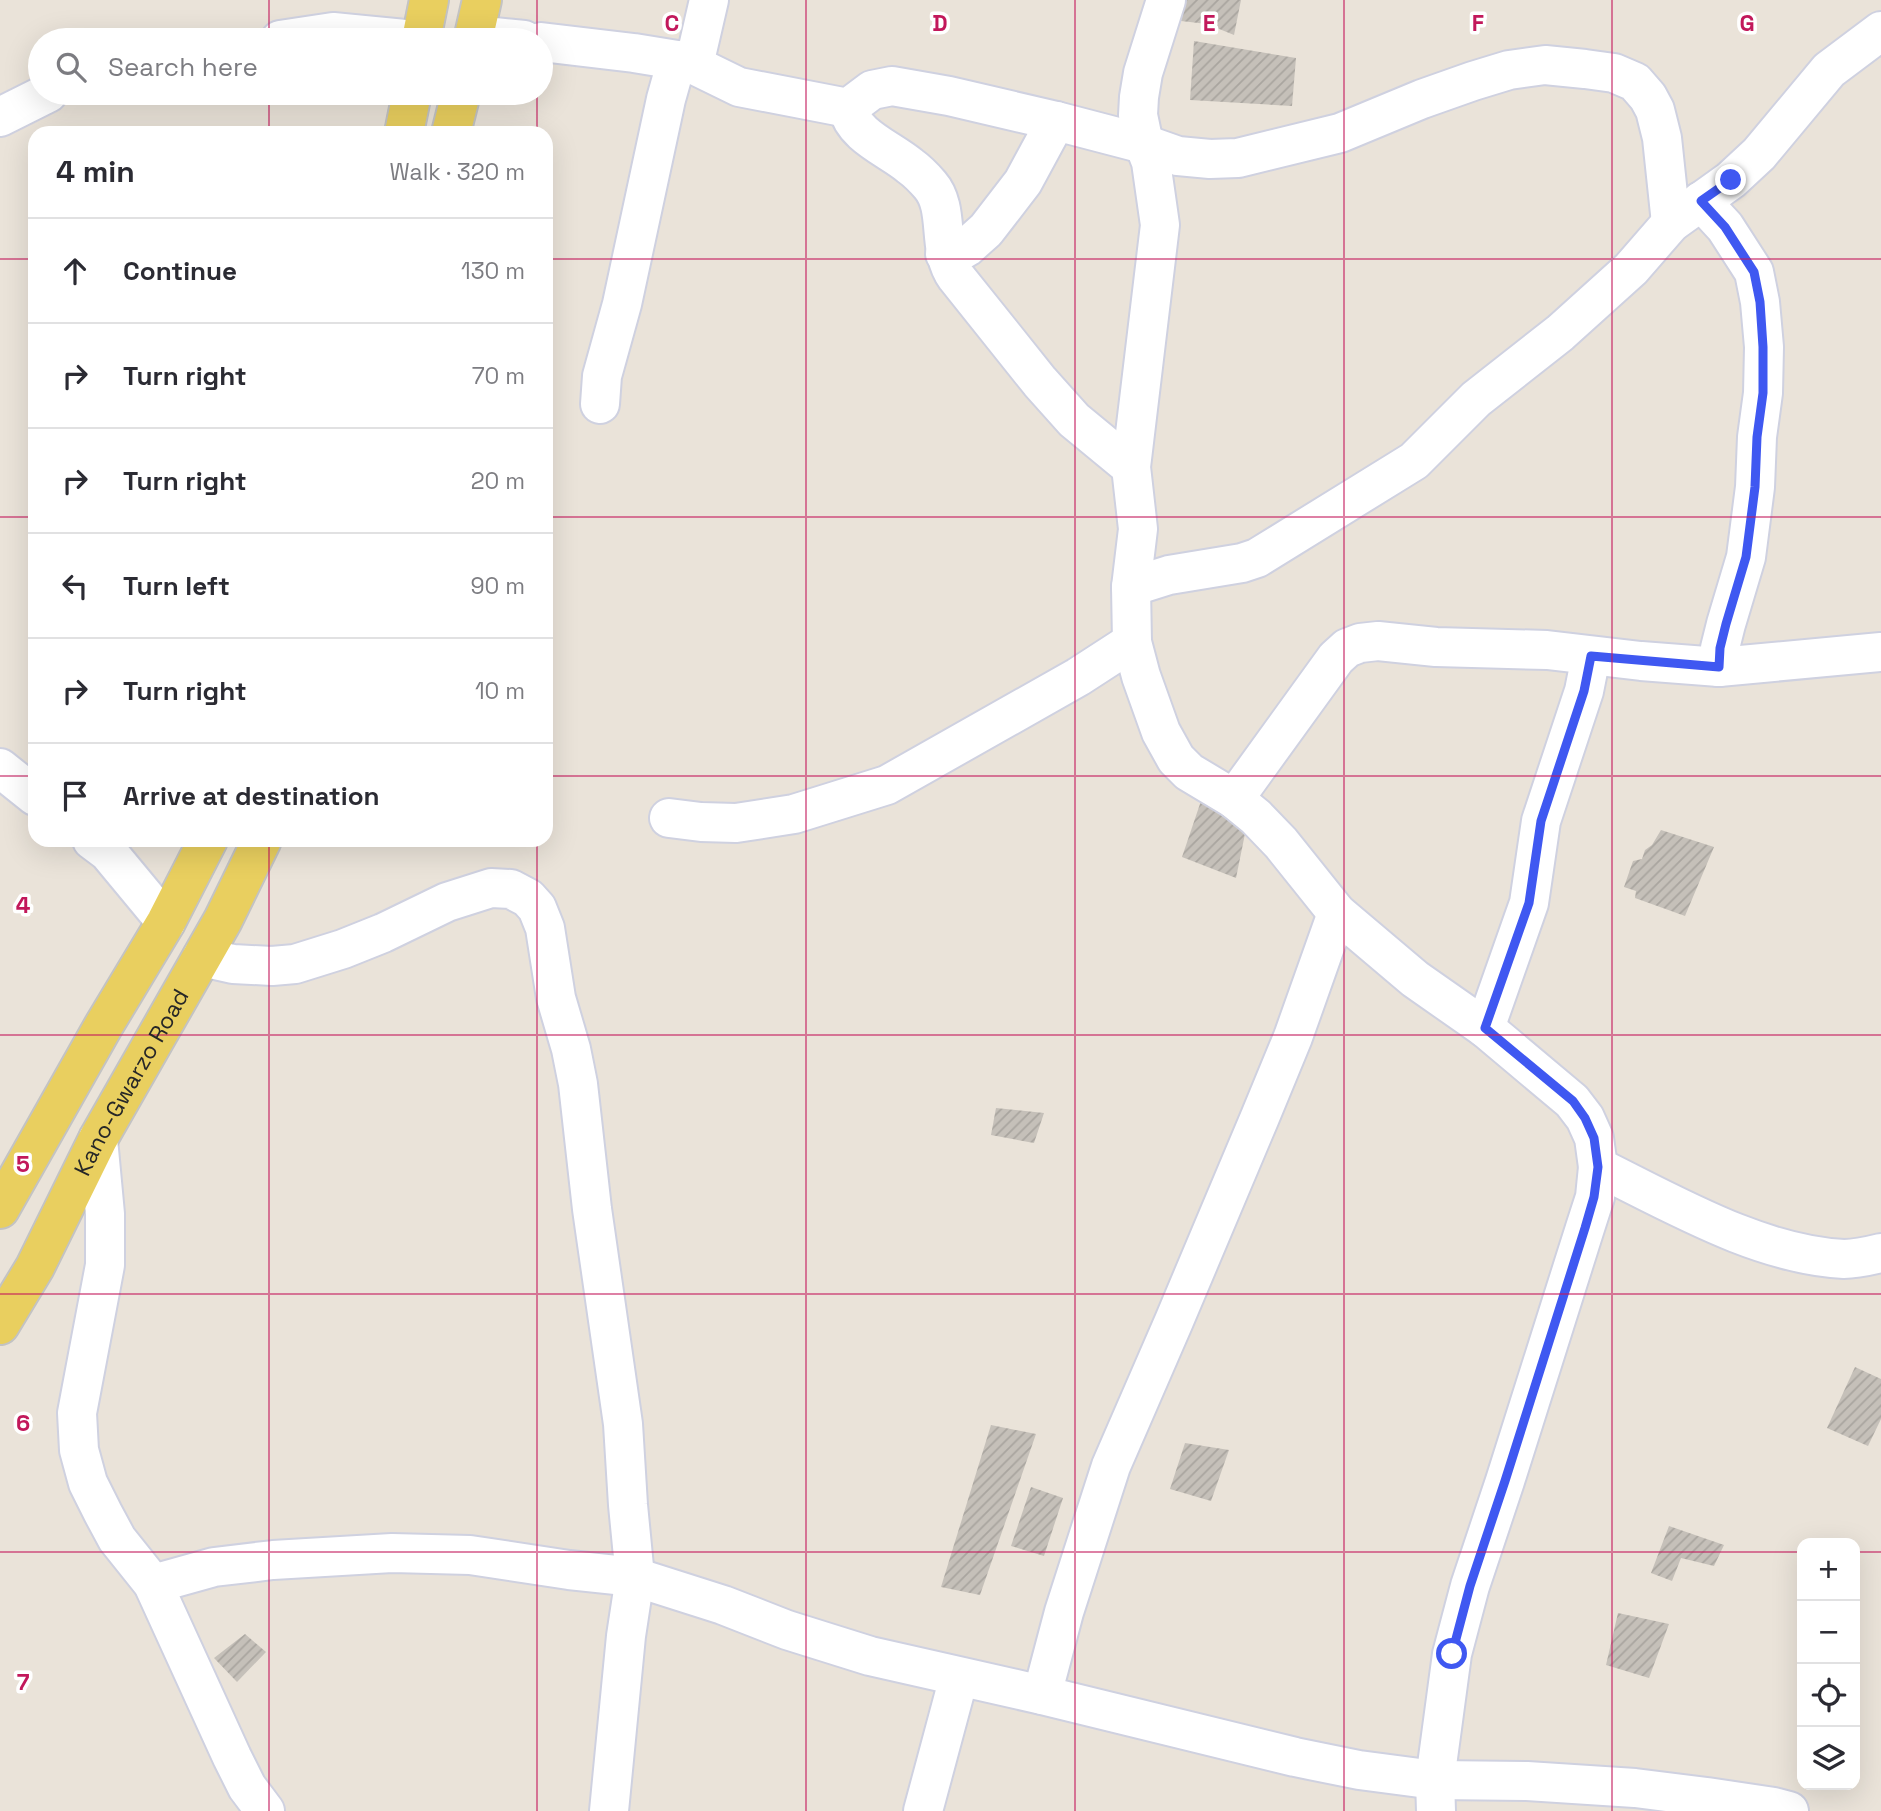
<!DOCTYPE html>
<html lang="en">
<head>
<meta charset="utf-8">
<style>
  body { margin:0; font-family:"Space Grotesk",sans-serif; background:#f7f7f7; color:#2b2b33 }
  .controls { position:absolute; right:21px; bottom:21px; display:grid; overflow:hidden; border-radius:14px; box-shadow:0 7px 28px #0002 }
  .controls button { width:63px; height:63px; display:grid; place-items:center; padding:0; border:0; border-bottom:2px solid #e1e1e2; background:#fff; color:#2b2b33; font:35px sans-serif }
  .stop { position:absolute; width:21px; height:21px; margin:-16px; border:5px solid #3f58f1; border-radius:50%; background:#fff }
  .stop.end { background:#3f58f1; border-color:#fff; box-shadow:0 2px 7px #0008 }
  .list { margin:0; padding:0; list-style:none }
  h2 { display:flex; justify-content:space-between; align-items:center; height:91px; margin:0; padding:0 28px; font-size:30px }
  h2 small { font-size:23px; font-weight:400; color:#7c7c81 }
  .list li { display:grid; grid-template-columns:46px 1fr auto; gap:21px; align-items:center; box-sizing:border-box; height:105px; padding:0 28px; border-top:2px solid #e1e1e2 }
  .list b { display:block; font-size:26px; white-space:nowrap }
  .list em { font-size:23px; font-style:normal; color:#7c7c81 }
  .icon { flex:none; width:38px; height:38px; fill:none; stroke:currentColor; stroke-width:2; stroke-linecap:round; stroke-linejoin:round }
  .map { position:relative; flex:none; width:1881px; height:1811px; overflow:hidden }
  .search { position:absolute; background:#fff; box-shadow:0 7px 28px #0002; left:28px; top:28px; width:525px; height:77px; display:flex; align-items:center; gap:18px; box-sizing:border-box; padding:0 24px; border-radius:38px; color:#7c7c81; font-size:26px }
  .panel { position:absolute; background:#fff; box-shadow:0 7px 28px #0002; left:28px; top:126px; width:525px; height:721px; border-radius:21px }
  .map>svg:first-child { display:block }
  .building { fill:url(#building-hatch) }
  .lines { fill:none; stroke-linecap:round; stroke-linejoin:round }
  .minor-casing { stroke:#cfd1e0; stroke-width:42 }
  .major-casing { stroke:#c3c3c3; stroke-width:42 }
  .minor { stroke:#fff; stroke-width:38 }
  .major { stroke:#e9cf5f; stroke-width:38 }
  .route { stroke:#3f58f1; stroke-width:9 }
  .grid { fill:none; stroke:#c2185b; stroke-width:2; stroke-opacity:0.55 }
  .labels { text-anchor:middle; stroke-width:7; stroke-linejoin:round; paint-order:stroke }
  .street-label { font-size:23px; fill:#272727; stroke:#fff }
  .grid-label { font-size:23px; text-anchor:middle; font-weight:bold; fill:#c2185b; stroke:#fff; stroke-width:7; stroke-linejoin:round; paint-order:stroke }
</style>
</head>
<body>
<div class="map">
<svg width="1881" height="1811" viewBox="0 0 1881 1811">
  <defs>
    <pattern id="building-hatch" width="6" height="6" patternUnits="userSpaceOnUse" patternTransform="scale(1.75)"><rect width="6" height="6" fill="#c5c0b9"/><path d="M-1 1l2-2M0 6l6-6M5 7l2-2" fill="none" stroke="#a9a59f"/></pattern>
  </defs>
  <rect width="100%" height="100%" fill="#eae3d9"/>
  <g class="building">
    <path d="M1184 0H1241L1234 35 1207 24 1181 21Z"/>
    <path d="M1194 41 1296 58 1292 106 1190 100Z"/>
    <path d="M1201 801 1248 819 1236 878 1182 857Z"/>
    <path d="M1661 830 1714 847 1685 916 1635 898 1636 891 1624 887 1633 861 1642 859 1645 850 1652 845Z"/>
    <path d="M996 1108 1044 1113 1034 1143 991 1135Z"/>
    <path d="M1855 1367 1881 1379V1419L1868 1446 1827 1428Z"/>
    <path d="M991 1425 1036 1434 980 1595 941 1587Z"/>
    <path d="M1185 1443 1229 1450 1211 1501 1170 1489Z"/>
    <path d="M1031 1487 1063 1498 1044 1556 1011 1546Z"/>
    <path d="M1669 1526 1724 1545 1714 1566 1681 1558 1672 1581 1651 1573Z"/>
    <path d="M1618 1613 1669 1624 1649 1678 1606 1665Z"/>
    <path d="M245 1634 266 1652 237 1682 214 1658Z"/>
  </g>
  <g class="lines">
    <defs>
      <g id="minor">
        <path d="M1166 0 1143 73 1139 97 1138 115 1144 144 1151 162 1160 225 1131 467 1138 529 1131 587 1132 642 1141 676 1161 732 1176 759 1189 772 1234 799 1256 817 1281 843 1337 913 1415 979 1485 1028 1572 1101 1585 1118 1594 1138 1598 1167C1673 1204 1760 1255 1844 1259 1856 1259 1869 1256 1881 1253"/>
        <path d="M475 35 524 40"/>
        <path d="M280 40 333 32 415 40"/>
        <path d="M541 42 634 53 677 60 694 65 739 87 848 108 872 90 892 86 949 96 1056 121 1144 144 1178 156 1210 159 1238 158 1340 133 1422 99 1473 81 1509 70 1545 65 1585 69 1614 73 1635 82 1648 97 1655 110 1662 138 1671 223"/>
        <path d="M694 65 709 0"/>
        <path d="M848 108C853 136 890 149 910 166 917 171 924 178 930 185 951 209 936 249 956 277L1040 382 1074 420 1131 467"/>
        <path d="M0 117 48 93"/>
        <path d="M1701 201 1725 227 1754 272 1760 302 1764 347 1763 393 1757 437 1755 487 1746 557 1726 624 1720 648 1719 667"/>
        <path d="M945 254 957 253 967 247 986 230 1023 182 1056 121"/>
        <path d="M600 404 602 376 622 304 666 99 677 60"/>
        <path d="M1131 587 1169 575 1242 563 1257 558 1414 461 1476 399 1560 333 1631 269 1671 223 1731 180 1759 154 1829 70 1881 31"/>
        <path d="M0 768 35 796"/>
        <path d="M1234 799 1336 658 1347 648 1360 643 1378 641 1436 647 1547 650 1641 661 1719 667 1881 652"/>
        <path d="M669 818 701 822 736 823 794 814 887 785 1078 677 1132 642"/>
        <path d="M92 840 108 852 166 922"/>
        <path d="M202 957 233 964 272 966 295 964 343 949 383 933 447 902 491 888 511 889 528 898 537 908 545 928 556 998 571 1049 578 1084 592 1209 623 1424 628 1505 635 1577 626 1636 609 1811"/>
        <path d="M1485 1028 1529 903 1541 821 1584 691 1591 656"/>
        <path d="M98 1139 105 1214V1265L77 1413 79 1450 88 1483 103 1513 117 1539 153 1584 232 1757 247 1787 265 1811"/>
        <path d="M153 1584 214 1567 273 1560 392 1553 470 1555 569 1570 635 1577 723 1605 787 1630 870 1656 1042 1695 1295 1757 1359 1770 1435 1780 1527 1781 1635 1788 1707 1797 1774 1807 1789 1811"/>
        <path d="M1042 1695 1064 1612 1111 1466 1174 1321 1260 1117 1293 1037 1337 913"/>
        <path d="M923 1811 959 1677"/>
        <path d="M1436 1811 1435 1780 1452 1654 1470 1586 1505 1481 1585 1228 1595 1197 1598 1167"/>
      </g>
      <g id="major">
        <path d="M421 40 429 0"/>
        <path d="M473 40 482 0"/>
        <path d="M404 133 412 93"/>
        <path d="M451 133 461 93"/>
        <path d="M0 1209 104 1025 166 922 208 840"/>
        <path id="s1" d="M0 1325 35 1267 98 1139 223 920 262 840"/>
      </g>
    </defs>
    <use href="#minor" class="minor-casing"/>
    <use href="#major" class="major-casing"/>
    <use href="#minor" class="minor"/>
    <use href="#major" class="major"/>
  </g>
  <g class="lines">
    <path class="route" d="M1452 1654 1470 1586 1505 1481 1585 1228 1594 1197 1598 1167 1594 1138 1585 1118 1573 1101 1485 1028 1529 903 1541 821 1584 691 1591 656 1719 667 1720 648 1726 624 1746 557 1755 487 1757 437 1763 393V347L1760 302 1754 272 1725 227 1701 201 1731 180"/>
  </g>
  <path class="grid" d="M269 0V40M537 0V40M806 0V1811M1075 0V1811M1344 0V1811M1612 0V1811M269 93V133M537 93V133M0 259H35M546 259H1881M0 517H35M546 517H1881M0 776H35M546 776H1881M269 840V1811M537 840V1811M0 1035H1881M0 1294H1881M0 1552H1802M1855 1552H1881"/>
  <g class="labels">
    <g class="street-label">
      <text dy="8" stroke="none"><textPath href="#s1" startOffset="276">Kano-Gwarzo Road</textPath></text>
    </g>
  </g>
  <g class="grid-label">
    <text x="672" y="31">C</text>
    <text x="940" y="31">D</text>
    <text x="1209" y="31">E</text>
    <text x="1478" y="31">F</text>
    <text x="1747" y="31">G</text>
    <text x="23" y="913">4</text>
    <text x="23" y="1172">5</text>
    <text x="23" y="1431">6</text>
    <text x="23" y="1690">7</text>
  </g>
</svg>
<div class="controls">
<button>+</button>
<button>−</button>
<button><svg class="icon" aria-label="locate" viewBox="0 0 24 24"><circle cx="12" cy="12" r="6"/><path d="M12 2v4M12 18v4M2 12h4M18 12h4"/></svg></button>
<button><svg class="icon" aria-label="layers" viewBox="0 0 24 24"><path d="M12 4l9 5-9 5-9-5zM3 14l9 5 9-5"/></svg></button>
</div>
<div class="stop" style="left:1452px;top:1654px"></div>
<div class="stop end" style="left:1731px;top:180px"></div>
<div class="search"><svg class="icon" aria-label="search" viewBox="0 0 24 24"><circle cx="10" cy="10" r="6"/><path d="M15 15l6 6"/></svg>Search here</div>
<section class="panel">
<h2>4 min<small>Walk · 320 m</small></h2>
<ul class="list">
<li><svg class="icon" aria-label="ahead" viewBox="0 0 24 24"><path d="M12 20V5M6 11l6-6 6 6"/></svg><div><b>Continue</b></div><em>130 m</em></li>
<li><svg class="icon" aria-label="right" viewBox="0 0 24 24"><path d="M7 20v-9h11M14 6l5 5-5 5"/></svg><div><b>Turn right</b></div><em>70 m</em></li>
<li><svg class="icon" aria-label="right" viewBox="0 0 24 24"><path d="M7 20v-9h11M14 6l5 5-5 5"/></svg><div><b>Turn right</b></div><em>20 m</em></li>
<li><svg class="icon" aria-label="left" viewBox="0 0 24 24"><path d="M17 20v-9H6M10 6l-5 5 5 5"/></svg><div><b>Turn left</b></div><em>90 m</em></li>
<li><svg class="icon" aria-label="right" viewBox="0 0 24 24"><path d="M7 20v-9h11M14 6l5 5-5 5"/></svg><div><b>Turn right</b></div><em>10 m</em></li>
<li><svg class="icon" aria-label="arrive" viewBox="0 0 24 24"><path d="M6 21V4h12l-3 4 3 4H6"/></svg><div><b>Arrive at destination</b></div></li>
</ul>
</section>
</div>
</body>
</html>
